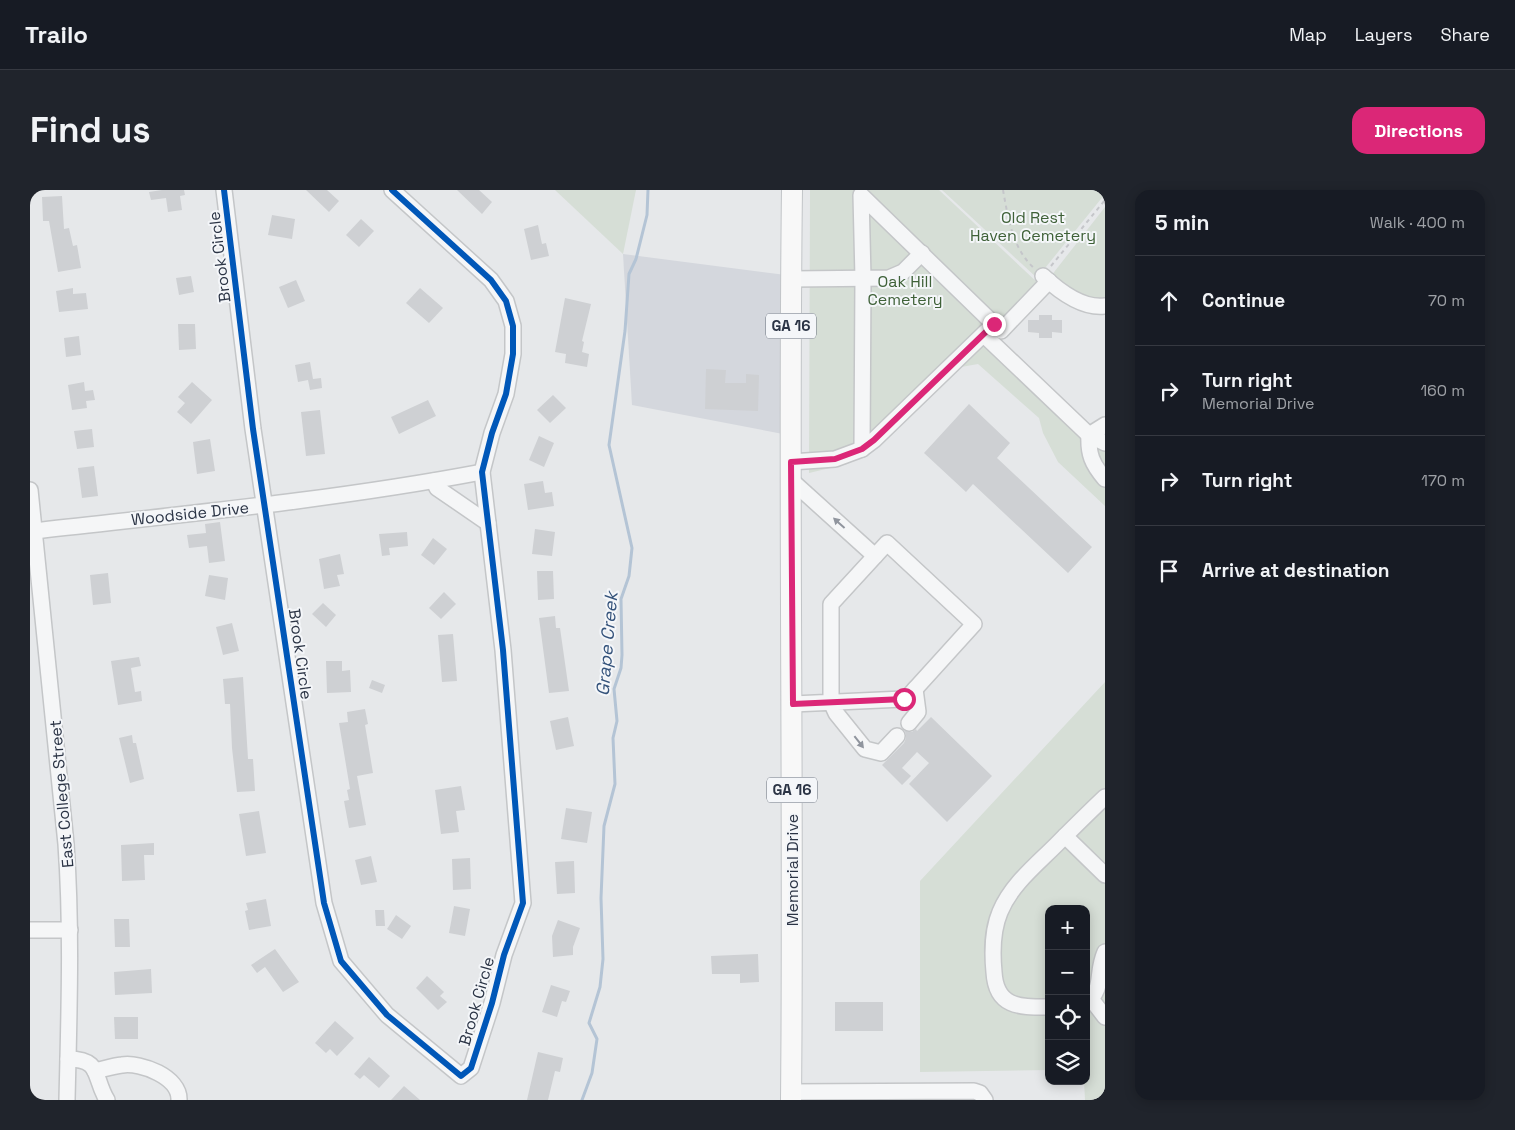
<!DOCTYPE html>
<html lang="en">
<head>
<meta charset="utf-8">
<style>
  body { margin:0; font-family:"Space Grotesk",sans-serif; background:#20242c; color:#f1f3f6 }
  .controls { position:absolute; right:15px; bottom:15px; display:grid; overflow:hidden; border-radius:10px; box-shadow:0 2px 12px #0003 }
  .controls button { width:45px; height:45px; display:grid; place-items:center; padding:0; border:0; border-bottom:1px solid #363941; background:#171b24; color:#f1f3f6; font:25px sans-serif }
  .stop { position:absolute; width:15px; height:15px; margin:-11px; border:4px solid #db2777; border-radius:50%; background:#fff }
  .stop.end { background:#db2777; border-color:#fff; box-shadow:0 1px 5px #0008 }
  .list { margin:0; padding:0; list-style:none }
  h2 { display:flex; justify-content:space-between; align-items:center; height:65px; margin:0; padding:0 20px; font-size:21px }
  h2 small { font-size:16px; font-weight:400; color:#9ea1a6 }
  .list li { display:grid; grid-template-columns:32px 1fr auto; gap:15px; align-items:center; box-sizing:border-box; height:90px; padding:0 20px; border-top:1px solid #363941 }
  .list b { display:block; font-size:19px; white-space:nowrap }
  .list p { margin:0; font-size:16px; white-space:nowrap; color:#9ea1a6 }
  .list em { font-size:16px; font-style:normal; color:#9ea1a6 }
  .icon { flex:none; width:28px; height:28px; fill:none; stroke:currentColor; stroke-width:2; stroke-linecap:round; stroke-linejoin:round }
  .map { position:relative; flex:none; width:1075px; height:910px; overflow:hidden; border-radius:15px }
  header { display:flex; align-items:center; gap:30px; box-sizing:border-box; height:70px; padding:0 25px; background:#171b24; border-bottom:1px solid #363941 }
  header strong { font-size:24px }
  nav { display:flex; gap:28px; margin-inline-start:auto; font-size:18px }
  .intro { display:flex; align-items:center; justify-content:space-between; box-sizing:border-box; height:120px; padding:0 30px }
  h1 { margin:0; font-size:35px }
  .button { padding:12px 22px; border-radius:15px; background:#db2777; color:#fff; font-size:18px; font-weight:700 }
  main { display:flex; gap:30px; padding:0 30px }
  aside { flex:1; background:#171b24; border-radius:15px; box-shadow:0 2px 12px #0003 }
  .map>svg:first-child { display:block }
  .built { fill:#d4d7dd }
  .green { fill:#d6ded6 }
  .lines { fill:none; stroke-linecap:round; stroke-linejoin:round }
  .stream { stroke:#b4c4d5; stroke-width:3 }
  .building { fill:#ced0d3 }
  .minor-casing { stroke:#c4c6c8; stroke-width:18 }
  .major-casing { stroke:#c2c5c8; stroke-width:22 }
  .path { stroke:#c5c6ca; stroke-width:2; stroke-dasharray:4 4; stroke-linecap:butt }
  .minor { stroke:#f5f6f7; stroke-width:15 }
  .major { stroke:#f8f8f8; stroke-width:20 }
  .cycleway-casing { stroke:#f4f6f9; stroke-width:9 }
  .cycleway { stroke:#0057b8; stroke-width:6 }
  .oneway { fill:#90959e }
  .route { stroke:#db2777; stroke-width:6 }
  .labels { text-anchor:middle; stroke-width:4; stroke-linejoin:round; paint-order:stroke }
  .shield { fill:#f4f6f9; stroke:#676e7b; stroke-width:1 }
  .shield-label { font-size:15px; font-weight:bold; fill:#2b3445 }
  .park-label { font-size:16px; fill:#3f6138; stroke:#f4f6f9 }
  .street-label { font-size:16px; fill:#2b3445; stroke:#f4f6f9 }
  .water-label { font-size:18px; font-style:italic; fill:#34527a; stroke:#f4f6f9 }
</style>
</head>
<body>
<header>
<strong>Trailo</strong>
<nav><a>Map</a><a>Layers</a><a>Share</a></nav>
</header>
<div class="intro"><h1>Find us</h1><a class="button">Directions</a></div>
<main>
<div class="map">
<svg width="1075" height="910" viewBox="0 0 1075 910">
  <rect width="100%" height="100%" fill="#e6e8ea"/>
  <path class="built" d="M593 64 756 85 753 244 602 215Z"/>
  <g class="green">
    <path d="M525 0H606L593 64Z"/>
    <path d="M780 0H909L1009 94 963 143 1069 245 1075 242V316L1028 272 1013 243 1009 228 948 174 931 177 849 256 817 274 779 283Z"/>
    <path d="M912 0H1075V4L1007 88Z"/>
    <path d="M1075 17V112L1055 109 1021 86Z"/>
    <path d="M1075 492V599L1027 645 1075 692V910H1055L1054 891H1056V719H1019V880L890 882V691Z"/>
    <path d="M1075 616V675L1045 646Z"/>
  </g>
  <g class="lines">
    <path class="stream" d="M552 910 562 883 567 849 559 833 570 797 573 769 571 708 574 636 585 594 583 548 587 531 584 499 591 478 592 465 591 409 599 386 602 358 579 255 595 141 599 84 606 69 617 25 618 0"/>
  </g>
  <g class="building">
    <path d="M132 0H154L155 5 150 6 152 20 138 22 136 8 121 10 119 2Z"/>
    <path d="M276 0H297L309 11 299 22Z"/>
    <path d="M427 0H449L462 12 452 24Z"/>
    <path d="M32 6 34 39 39 38 43 56 47 55 51 78 28 82 19 31H13L12 7Z"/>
    <path d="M242 25 265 29 262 49 238 45Z"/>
    <path d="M331 29 344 41 329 57 316 45Z"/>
    <path d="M508 35 512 54 516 53 519 66 501 70 494 39Z"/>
    <path d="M161 86 164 102 149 105 146 88Z"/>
    <path d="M266 90 275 111 258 118 249 97Z"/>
    <path d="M43 98V104L56 103 58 119 29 122 26 101Z"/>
    <path d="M390 98 413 118 399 133 376 113Z"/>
    <path d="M535 108 561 114 552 151 554 152 552 162 559 164 557 177 535 173 536 164 525 162Z"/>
    <path d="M1009 125H1022V130H1032V143L1022 142V148H1009V143L998 142V130H1009Z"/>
    <path d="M148 134H165L166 159 149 160Z"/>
    <path d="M49 146 51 165 36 167 34 148Z"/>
    <path d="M280 172 283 189 291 188 292 198 280 200 278 190 268 192 265 175Z"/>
    <path d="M676 179 696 180 695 193H716V184L729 185 728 221 675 219Z"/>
    <path d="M54 192 55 201 63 200 65 210 56 211 57 218 42 220 38 195Z"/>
    <path d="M162 192 182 210 161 234 147 222 155 213 148 207Z"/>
    <path d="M523 205 536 218 520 233 507 220Z"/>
    <path d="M398 210 406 226 369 244 361 227Z"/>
    <path d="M939 214 980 253 967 268 1062 357 1038 383 943 294 936 302 894 263Z"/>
    <path d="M290 220 295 264 276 266 271 222Z"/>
    <path d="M62 239 64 257 47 259 44 241Z"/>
    <path d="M509 246 524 253 514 277 499 270Z"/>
    <path d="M180 249 185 281 167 284 163 252Z"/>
    <path d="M64 276 68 306 52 308 48 278Z"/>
    <path d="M513 291 515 303 522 302 524 316 498 320 494 294Z"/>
    <path d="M190 332 195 371 179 373 177 356 159 358 157 345 176 343 175 334Z"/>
    <path d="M505 339 525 342 522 366 502 364Z"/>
    <path d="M377 342 378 356 359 358 360 365 352 366 349 344Z"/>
    <path d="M403 348 417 359 404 375 391 365Z"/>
    <path d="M310 364 314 384 307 385 310 396 294 399 289 369Z"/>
    <path d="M507 381H523L524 409 508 410Z"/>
    <path d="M78 383 81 413 63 415 60 385Z"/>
    <path d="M179 385 198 388 195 410 175 406Z"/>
    <path d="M414 402 426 414 411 429 399 418Z"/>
    <path d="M293 413 306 425 296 437 282 424Z"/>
    <path d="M525 426 526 438H530L539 501 519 503 509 428Z"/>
    <path d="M202 433 209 461 193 465 186 437Z"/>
    <path d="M423 444 427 491 412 492 408 445Z"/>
    <path d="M109 467 111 476 101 478 105 502 111 501 112 511 88 515 81 471Z"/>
    <path d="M296 471H312V481L320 480 321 502 297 503Z"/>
    <path d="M213 487 218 569H223L225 601 207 602 202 558 200 514H195L193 489Z"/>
    <path d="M342 490 355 495 352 503 339 498Z"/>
    <path d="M335 519 338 534 335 535 343 583 327 586 336 635 319 638 314 611 319 610 317 600 320 599 309 533 318 532 317 522Z"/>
    <path d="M538 527 544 556 526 560 520 531Z"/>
    <path d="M901 527 962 586 917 632 879 594 899 573 887 562 872 578 881 586 872 595 852 575 874 553 876 548 875 541 882 542 886 539 887 541Z"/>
    <path d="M102 545 103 553H106L114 589 100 593 89 548Z"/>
    <path d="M431 596 435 620 426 621 429 642 411 644 405 600Z"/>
    <path d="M536 618 562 622 557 653 531 649Z"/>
    <path d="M229 621 236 663 216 666 209 624Z"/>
    <path d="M124 653V665H114L115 690 92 691 91 655Z"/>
    <path d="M341 666 347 692 331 695 325 670Z"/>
    <path d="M440 668 441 699 423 700 422 669Z"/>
    <path d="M544 671 545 703 527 704 525 672Z"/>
    <path d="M236 709 241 736 219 740 215 721 218 720 216 713Z"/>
    <path d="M424 716 440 719 435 746 419 743Z"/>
    <path d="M345 720H354L355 736H346Z"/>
    <path d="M366 725 381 736 372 749 357 739Z"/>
    <path d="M84 729H99L100 757H85Z"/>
    <path d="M528 730 550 738 543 757V765L523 767 522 746Z"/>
    <path d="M245 759 269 792 253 802 235 777 227 783 221 775Z"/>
    <path d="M728 764 729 792 710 793V784H682L681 766Z"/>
    <path d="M121 779 122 803 85 805 84 782Z"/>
    <path d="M397 786 414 802 410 806 417 812 408 820 386 798Z"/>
    <path d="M521 795 540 801 536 812 532 811 527 827 512 822Z"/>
    <rect x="805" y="812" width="48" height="29"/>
    <path d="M84 827H108V849H85Z"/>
    <path d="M305 831 324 848 307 866 300 859 296 863 285 853Z"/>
    <path d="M508 862 533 868 530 882 525 881 518 910H497Z"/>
    <path d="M339 867 360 886 349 898 334 885 330 889 324 884Z"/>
    <path d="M374 896 390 910H361Z"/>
  </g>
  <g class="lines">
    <defs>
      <g id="minor">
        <path d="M194 0 223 239 294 713 311 771 357 825 431 886 441 878 462 813 474 765 493 713 473 460 452 282 462 243 476 204 483 164V136L476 111 461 90 362 0"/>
        <path d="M1013 86C1029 101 1052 119 1075 116"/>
        <path d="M761 89 859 88 873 82 892 63"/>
        <path d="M964 134 844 250 832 259 833 88 831 5 971 141 1019 91"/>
        <path d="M954 145 1059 245 1075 235"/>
        <path d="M1075 253 1059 245C1058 264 1062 274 1075 289"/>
        <path d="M761 272 805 269 832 259"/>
        <path d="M404 291 407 298 458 333"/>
        <path d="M762 291 845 366"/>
        <path d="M0 300 36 654C42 739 39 824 37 910"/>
        <path d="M4 341C154 324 304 310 452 282"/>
        <path d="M763 514 873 509H876L944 434 857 353 801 414V512L806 523 835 559 851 563 867 546"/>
        <path d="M879 533 888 522 885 499"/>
        <path d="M1035 646 1075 685"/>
        <path d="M0 740H40"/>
        <path d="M1062 810 1075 827"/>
        <path d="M1056 814C1075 797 1065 785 1075 762"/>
        <path d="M1019 817C990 817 966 818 964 782 962 761 962 741 970 722 981 695 1006 675 1026 655 1042 639 1058 623 1075 607"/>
        <path d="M38 869C72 869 63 887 77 910"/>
        <path d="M65 881C74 879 83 876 92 875 111 872 150 887 149 910"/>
        <path d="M761 902 944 901 950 903 955 910"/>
      </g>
      <path id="major" d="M761 910C764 607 758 303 762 0"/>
    </defs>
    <use href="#minor" class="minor-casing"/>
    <use href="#major" class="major-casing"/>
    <g class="path">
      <path d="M973 0C978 27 982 58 1004 78"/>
      <path d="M1021 76 1075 10"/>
    </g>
    <use href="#minor" class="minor"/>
    <use href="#major" class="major"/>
    <defs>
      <path id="cycleway" d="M194 0 223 239 294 713 311 771 357 825 431 886 441 878 462 813 474 765 493 713 473 460 452 282 462 243 476 204 483 164V136L476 111 461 90 362 0"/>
    </defs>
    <use href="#cycleway" class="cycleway-casing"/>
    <use href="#cycleway" class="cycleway"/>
  </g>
  <defs><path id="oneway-solid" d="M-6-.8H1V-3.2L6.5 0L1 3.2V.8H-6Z" transform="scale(1.25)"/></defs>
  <g class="oneway">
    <use href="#oneway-solid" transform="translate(809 333) rotate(-138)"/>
    <use href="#oneway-solid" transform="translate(829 552) rotate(52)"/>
  </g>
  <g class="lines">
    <path class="route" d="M874 509 763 514 761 272 805 269 832 259 844 250 964 134"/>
  </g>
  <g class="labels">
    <g class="shield">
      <rect x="736" y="123.5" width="50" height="25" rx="4"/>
      <rect x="737" y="587.5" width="50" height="25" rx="4"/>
    </g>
    <g class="shield-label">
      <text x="761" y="141">GA 16</text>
      <text x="762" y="605">GA 16</text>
    </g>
    <g class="park-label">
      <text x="1003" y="33">Old Rest<tspan x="1003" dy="18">Haven Cemetery</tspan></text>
      <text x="875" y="97">Oak Hill<tspan x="875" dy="18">Cemetery</tspan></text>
    </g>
    <g class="street-label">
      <text transform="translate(189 67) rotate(-97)" y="6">Brook Circle</text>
      <text transform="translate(160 323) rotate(-6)" y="6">Woodside Drive</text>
      <text transform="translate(271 464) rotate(82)" y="6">Brook Circle</text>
      <text transform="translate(31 604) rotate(-95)" y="6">East College Street</text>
      <text transform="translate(762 680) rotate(-90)" y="6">Memorial Drive</text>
      <text transform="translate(446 811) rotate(-74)" y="6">Brook Circle</text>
    </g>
    <g class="water-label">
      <text transform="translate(577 454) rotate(-85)" y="6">Grape Creek</text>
    </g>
  </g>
</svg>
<div class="controls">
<button>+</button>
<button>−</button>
<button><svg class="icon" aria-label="locate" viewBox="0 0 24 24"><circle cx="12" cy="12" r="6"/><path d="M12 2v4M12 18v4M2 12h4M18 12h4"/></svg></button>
<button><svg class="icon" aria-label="layers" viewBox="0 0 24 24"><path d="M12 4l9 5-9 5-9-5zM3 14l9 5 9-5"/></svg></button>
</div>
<div class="stop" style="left:874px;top:509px"></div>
<div class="stop end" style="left:964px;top:134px"></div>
</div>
<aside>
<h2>5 min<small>Walk · 400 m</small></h2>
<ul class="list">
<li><svg class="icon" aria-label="ahead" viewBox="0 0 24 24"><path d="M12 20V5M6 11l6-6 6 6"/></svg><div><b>Continue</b></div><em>70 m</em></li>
<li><svg class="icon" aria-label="right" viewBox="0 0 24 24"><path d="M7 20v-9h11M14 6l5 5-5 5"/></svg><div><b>Turn right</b><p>Memorial Drive</p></div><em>160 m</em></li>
<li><svg class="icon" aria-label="right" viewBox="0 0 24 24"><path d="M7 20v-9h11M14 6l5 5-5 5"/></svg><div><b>Turn right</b></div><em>170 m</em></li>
<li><svg class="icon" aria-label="arrive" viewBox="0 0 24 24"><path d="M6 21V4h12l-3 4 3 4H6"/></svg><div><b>Arrive at destination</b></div></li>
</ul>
</aside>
</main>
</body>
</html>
